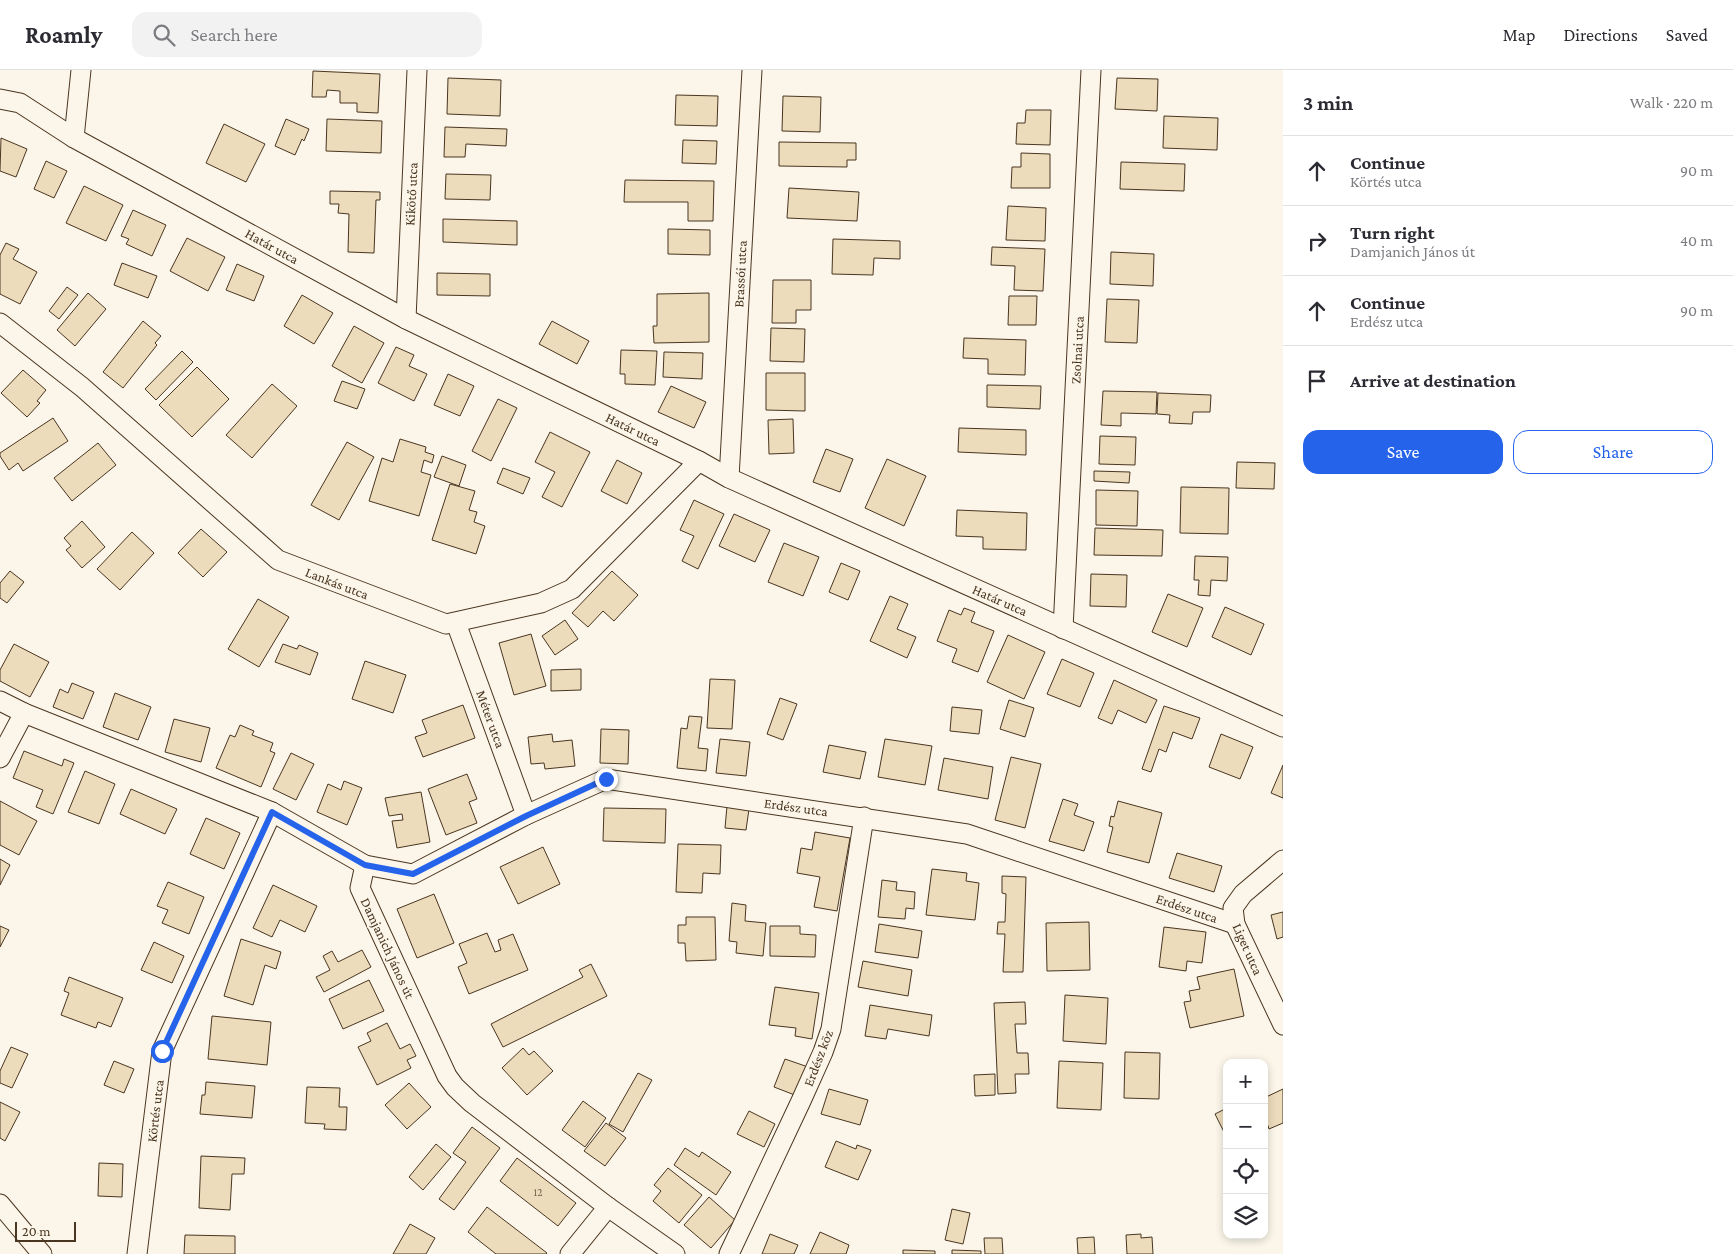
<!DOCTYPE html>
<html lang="en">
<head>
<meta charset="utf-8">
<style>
  body { margin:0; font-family:"Crimson Pro",serif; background:#f2f2f3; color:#2b2b33 }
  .controls { position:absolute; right:15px; bottom:15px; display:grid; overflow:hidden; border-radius:10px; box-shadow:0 2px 8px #0003 }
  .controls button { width:45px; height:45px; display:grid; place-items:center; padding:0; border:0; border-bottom:1px solid #e1e1e2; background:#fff; color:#2b2b33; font:25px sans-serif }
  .scale { position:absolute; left:15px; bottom:12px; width:61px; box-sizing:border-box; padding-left:5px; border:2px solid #4a3520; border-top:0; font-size:14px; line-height:18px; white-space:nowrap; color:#4a3520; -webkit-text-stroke:4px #fbf6e9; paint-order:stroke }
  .stop { position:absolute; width:15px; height:15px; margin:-11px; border:4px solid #2563eb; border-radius:50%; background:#fff }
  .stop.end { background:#2563eb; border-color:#fff; box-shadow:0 1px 5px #0008 }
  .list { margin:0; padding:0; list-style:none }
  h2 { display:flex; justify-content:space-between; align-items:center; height:65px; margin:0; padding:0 20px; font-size:21px }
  h2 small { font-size:16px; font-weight:400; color:#7c7c81 }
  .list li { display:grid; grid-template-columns:32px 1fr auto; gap:15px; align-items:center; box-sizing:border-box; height:70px; padding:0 20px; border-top:1px solid #e1e1e2 }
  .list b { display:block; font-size:19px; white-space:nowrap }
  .list p { margin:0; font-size:16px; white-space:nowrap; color:#7c7c81 }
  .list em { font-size:16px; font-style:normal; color:#7c7c81 }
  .actions { display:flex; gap:10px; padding:15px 20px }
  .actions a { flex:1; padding:11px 0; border:1px solid #2563eb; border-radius:15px; text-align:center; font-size:18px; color:#2563eb }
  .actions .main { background:#2563eb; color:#fff }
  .icon { flex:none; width:28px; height:28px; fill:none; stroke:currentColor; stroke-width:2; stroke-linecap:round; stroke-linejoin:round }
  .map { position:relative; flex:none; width:1283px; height:1184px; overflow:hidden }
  header { display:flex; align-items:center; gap:30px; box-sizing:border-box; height:70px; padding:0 25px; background:#fff; border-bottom:1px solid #e1e1e2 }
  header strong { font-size:24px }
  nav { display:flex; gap:28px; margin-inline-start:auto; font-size:18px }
  .search { width:350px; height:45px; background:#f2f2f3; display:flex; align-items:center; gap:12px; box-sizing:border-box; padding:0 18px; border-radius:15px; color:#7c7c81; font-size:19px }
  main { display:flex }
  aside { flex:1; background:#fff }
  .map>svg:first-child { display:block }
  .building { fill:#ecdcbc; stroke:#4a3520 }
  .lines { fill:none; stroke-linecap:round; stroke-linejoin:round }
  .minor-casing { stroke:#4a3520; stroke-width:21 }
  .minor { stroke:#fbf6e9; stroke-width:19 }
  .route { stroke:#2563eb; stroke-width:6 }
  .labels { text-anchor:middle; stroke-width:4; stroke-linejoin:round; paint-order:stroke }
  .number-label { font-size:11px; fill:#725f47 }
  .street-label { font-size:14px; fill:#4a3520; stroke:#fbf6e9 }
</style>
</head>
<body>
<header>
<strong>Roamly</strong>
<div class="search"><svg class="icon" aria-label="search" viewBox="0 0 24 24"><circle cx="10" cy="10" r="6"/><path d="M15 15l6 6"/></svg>Search here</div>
<nav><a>Map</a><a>Directions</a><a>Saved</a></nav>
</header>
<main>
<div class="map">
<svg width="1283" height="1184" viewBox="0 0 1283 1184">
  <rect width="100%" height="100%" fill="#fbf6e9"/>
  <g class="building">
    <path d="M313 1 380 4 378 43 357 42V33H340V21L327 20 326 27H312Z"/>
    <path d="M448 8 501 10 500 46 447 44Z"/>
    <path d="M1117 8 1158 9 1157 41 1115 39Z"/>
    <path d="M676 25 718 26 717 56 675 55Z"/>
    <path d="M783 26 821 27 820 62 782 61Z"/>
    <path d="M1026 40H1051L1050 75 1016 74 1017 53H1025Z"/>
    <path d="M1164 46 1218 48 1217 80 1163 78Z"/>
    <path d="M286 49 309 59 304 71 302 69 295 85 275 76Z"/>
    <path d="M327 49 382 51 381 83 326 81Z"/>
    <path d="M224 54 265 74 246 112 206 93Z"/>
    <path d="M445 57 507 59 506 76 466 74 465 87H444Z"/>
    <path d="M1 68 27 79 16 107 0 101Z"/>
    <path d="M683 70 717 71 716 94 682 93Z"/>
    <path d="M779 72 856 73V90H847V97L779 96Z"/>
    <path d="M1021 83 1050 84V118H1011L1012 97H1021Z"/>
    <path d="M46 91 67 101 54 128 34 119Z"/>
    <path d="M1121 92 1185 94 1184 121 1120 119Z"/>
    <path d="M446 104 491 105 490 130 445 129Z"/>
    <path d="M625 110 714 111 713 151H688V132H624Z"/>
    <path d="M84 116 123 135 106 171 66 153Z"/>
    <path d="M789 118 859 122 857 151 787 148Z"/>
    <path d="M330 121 380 122V130H376L374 183 348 182 349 144 338 143 339 134H330Z"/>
    <path d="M1008 136 1046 138 1045 171 1006 170Z"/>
    <path d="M133 140 166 155 152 186 126 174 129 169 121 166Z"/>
    <path d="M443 149 517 151V175L443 172Z"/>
    <path d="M668 159 710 160V185L668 184Z"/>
    <path d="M187 168 225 187 208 221 170 201Z"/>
    <path d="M833 169 900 171V189L874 188 873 205 832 204Z"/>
    <path d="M6 173 19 179 13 189 37 202 20 234 0 224V185Z"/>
    <path d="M992 177 1045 179 1043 221 1014 220 1015 196 991 195Z"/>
    <path d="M1111 182 1154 184 1153 216 1110 214Z"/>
    <path d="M122 193 157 206 148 228 114 215Z"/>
    <path d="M237 194 264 206 254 231 226 220Z"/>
    <path d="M437 203 490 204V226L437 225Z"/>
    <path d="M773 210H811V240H796V253H772Z"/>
    <path d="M67 217 78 225 59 249 49 241Z"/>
    <path d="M88 223 106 239 75 276 57 260Z"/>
    <path d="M709 223V272L654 273 653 256H657V224Z"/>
    <path d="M302 225 333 243 314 274 284 256Z"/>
    <path d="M1009 226H1037L1036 255H1008Z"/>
    <path d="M1107 229 1139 230 1137 273 1105 272Z"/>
    <path d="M143 251 161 266 155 273 157 275 123 318 103 302Z"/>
    <path d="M552 251 589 271 577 294 539 274Z"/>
    <path d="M354 256 384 273 362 313 332 296Z"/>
    <path d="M771 258 805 259 804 292 770 291Z"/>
    <path d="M964 268 1026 270 1025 305 988 304V289L963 288Z"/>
    <path d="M396 277 414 285 409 296 427 304 414 331 378 313Z"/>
    <path d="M621 280 657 281 655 315 625 314V304H620Z"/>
    <path d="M182 281 193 292 156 330 145 319Z"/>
    <path d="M664 282 703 283 702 309 663 307Z"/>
    <path d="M197 297 229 329 192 367 159 335Z"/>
    <path d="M23 300 46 320 37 331 40 333 27 347 1 323Z"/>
    <path d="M766 303H805V341L766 340Z"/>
    <path d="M448 304 474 316 460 346 434 335Z"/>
    <path d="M342 311 365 319 357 339 334 331Z"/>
    <path d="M272 314 297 336 252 388 226 365Z"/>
    <path d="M987 315 1041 316 1040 339 987 337Z"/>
    <path d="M671 316 706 332 694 358 658 342Z"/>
    <path d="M1103 321 1157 322 1156 344 1121 343V356L1101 355Z"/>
    <path d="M1158 323 1211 325 1210 342H1193L1192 354 1169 353 1170 345 1157 344Z"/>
    <path d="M498 329 517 338 491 391 472 381Z"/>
    <path d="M53 348 68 371 23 401 18 393 9 400 0 386V383Z"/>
    <path d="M793 349 794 383 769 384 768 350Z"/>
    <path d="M959 358 1026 360V385L958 382Z"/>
    <path d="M550 362 590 382 562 437 542 427 555 402 535 392Z"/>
    <path d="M1100 366 1136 367 1135 395 1099 394Z"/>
    <path d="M400 369 426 377 425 382 434 385 432 393 424 390 421 402 431 405 419 446 369 431 382 388 393 392Z"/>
    <path d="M347 372 374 387 339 450 311 435Z"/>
    <path d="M98 373 116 395 72 431 54 408Z"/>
    <path d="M826 379 853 389 840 422 813 412Z"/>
    <path d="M442 386 466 395 459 416 434 407Z"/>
    <path d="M887 389 926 406 904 456 865 438Z"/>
    <path d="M617 390 642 403 627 434 601 421Z"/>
    <path d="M1237 392 1275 393 1274 419 1236 418Z"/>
    <path d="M503 398 530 408 523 424 497 413Z"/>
    <path d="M1094 401 1130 402 1129 413 1094 411Z"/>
    <path d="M450 414 475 421 469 440 477 442 474 452 485 456 476 484 432 470Z"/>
    <path d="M1181 417 1229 418 1228 464 1180 463Z"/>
    <path d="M1096 420 1138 421 1137 456 1096 455Z"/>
    <path d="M694 430 724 444 698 499 682 491 694 466 680 460Z"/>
    <path d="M957 440 1027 443 1026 480 983 479V467L956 466Z"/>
    <path d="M734 444 770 460 755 492 719 476Z"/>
    <path d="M82 451 105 477 82 498 66 480 71 476 64 468Z"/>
    <path d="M1095 458 1163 460 1162 486 1094 485Z"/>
    <path d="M201 459 227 482 203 507 178 483Z"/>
    <path d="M132 462 154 483 120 520 97 499Z"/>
    <path d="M784 473 819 487 803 526 768 512Z"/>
    <path d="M1195 486 1228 487 1227 511 1211 510 1210 526 1198 525 1199 510H1194Z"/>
    <path d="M841 493 860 501 848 530 829 522Z"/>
    <path d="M10 501 24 512 7 533 0 528V513Z"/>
    <path d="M612 501 638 525 614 551 603 541 588 557 572 543Z"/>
    <path d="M1091 504 1127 505 1126 537 1090 536Z"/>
    <path d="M1168 524 1203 538 1187 577 1152 562Z"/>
    <path d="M890 526 908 534 897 559 916 567 907 588 870 571Z"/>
    <path d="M258 529 289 547 259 597 228 579Z"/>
    <path d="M1225 537 1264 554 1251 585 1212 567Z"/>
    <path d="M964 538 975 542 971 552 994 561 978 602 952 592 957 579 937 571 949 540 961 545Z"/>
    <path d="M565 550 578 569 555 585 542 566Z"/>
    <path d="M531 564 546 616 514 625 499 573Z"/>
    <path d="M1008 565 1045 582 1024 629 987 612Z"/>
    <path d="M14 574 49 592 30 627 0 611V600Z"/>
    <path d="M283 574 297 579 299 575 318 583 310 605 275 592Z"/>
    <path d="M1062 589 1094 603 1080 637 1047 624Z"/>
    <path d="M365 591 406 605 393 643 352 629Z"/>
    <path d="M581 599V620L551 621V600Z"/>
    <path d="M710 609 735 610 732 659 707 658Z"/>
    <path d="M1114 610 1157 630 1146 653 1118 640 1112 654 1098 648Z"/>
    <path d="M72 613 94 622 83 649 53 637 60 619 68 623Z"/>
    <path d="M115 623 151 637 138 670 103 657Z"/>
    <path d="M780 628 797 634 783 670 767 664Z"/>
    <path d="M1009 630 1034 638 1025 667 1000 659Z"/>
    <path d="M463 635 475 668 423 687 415 667 427 663 422 650Z"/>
    <path d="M1164 636 1200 648 1192 669 1173 662 1166 682 1159 679 1151 702 1142 699Z"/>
    <path d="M952 637 982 640 979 664 950 661Z"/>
    <path d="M689 646 702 647 698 678 708 679 706 701 677 698 681 658 687 659Z"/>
    <path d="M174 649 210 658 201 692 165 682Z"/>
    <path d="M240 655 254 661 252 665 273 673 270 681 275 683 261 717 216 698 230 665 235 667Z"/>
    <path d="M601 659 629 660 628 694 600 693Z"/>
    <path d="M552 664 553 672 572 670 575 696 545 699 544 693 531 694 528 667Z"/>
    <path d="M1221 664 1253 677 1240 709 1209 697Z"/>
    <path d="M720 669 750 672 746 706 716 703Z"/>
    <path d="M885 669 932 676 925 715 878 707Z"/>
    <path d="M829 675 866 682 860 709 823 702Z"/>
    <path d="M24 681 62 696 64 689 74 693 53 744 36 737 43 720 13 708Z"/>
    <path d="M291 683 314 694 296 730 273 719Z"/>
    <path d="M1011 687 1041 694 1025 758 995 750Z"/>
    <path d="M944 688 993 697 988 729 938 720Z"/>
    <path d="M1283 695V728L1271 723Z"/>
    <path d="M85 701 115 714 99 754 68 742Z"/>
    <path d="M467 704 477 729 469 732 477 753 446 765 428 719Z"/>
    <path d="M344 711 362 718 347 755 317 742 328 714 341 720Z"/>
    <path d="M131 719 177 739 165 764 120 744Z"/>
    <path d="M421 722 430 772 397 778 392 751 403 750 402 744 389 746 385 728Z"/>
    <path d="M1063 729 1078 734 1074 745 1094 752 1084 781 1049 771Z"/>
    <path d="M0 731 37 751 19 785 0 775Z"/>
    <path d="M1118 731 1162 743 1149 793 1107 782 1113 757 1109 756 1111 746 1114 747Z"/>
    <path d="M727 736 749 739 746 760 725 758Z"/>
    <path d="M604 738 666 739 665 773 603 771Z"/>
    <path d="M206 748 240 763 224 799 190 784Z"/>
    <path d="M815 762 850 768 837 841 814 837 820 807 797 803 801 778 812 780Z"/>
    <path d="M678 774 721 775 720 804 703 803 702 823 676 822Z"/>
    <path d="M543 777 560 814 518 834 500 797Z"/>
    <path d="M1177 783 1222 796 1214 822 1169 808Z"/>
    <path d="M0 789 10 795 0 815Z"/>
    <path d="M932 799 967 803 966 811 979 813 975 850 926 845Z"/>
    <path d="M1002 806 1026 807 1023 902H1003L1005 864H997L998 852H1005L1006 824 1002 823Z"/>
    <path d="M882 810 897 812 896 820 915 822 914 839 906 838 905 849 878 847Z"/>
    <path d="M168 812 204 827 189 864 162 853 168 840 157 836Z"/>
    <path d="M273 815 317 836 305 862 280 850 272 867 253 858Z"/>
    <path d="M434 824 454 873 417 888 397 839Z"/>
    <path d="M732 833 746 835 745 851 766 853 763 886 736 883 737 872 729 871Z"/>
    <path d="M1283 842V867L1277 869 1271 845Z"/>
    <path d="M686 847H715L716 890 686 891 685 873H678V855H686Z"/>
    <path d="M1089 852 1090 900 1047 901 1046 853Z"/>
    <path d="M879 854 922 861 918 888 875 882Z"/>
    <path d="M0 856 9 860 0 877Z"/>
    <path d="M770 856H800V864L816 865 815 887 770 886Z"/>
    <path d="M1164 857 1206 862 1202 893 1187 891 1186 901 1159 897Z"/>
    <path d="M487 863 495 882 501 880 498 870 513 864 528 900 469 924 458 897 467 893 459 874Z"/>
    <path d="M241 869 281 882 276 899 265 895 253 935 224 926Z"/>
    <path d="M154 872 184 886 172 913 141 900Z"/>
    <path d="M362 880 371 897 324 922 316 907 330 900 323 886 332 881 338 892Z"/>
    <path d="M863 891 912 900 908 926 858 917Z"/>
    <path d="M591 894 607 926 503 977 491 954 583 907 579 900Z"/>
    <path d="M1234 899 1244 946 1190 958 1184 932 1191 931 1189 921 1200 919 1197 907Z"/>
    <path d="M69 907 123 928 111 957 98 952 96 958 61 945 69 923 64 921Z"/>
    <path d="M369 910 384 941 343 959 329 929Z"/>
    <path d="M775 917 819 923 812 969 795 966 796 958 769 955Z"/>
    <path d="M1065 925 1108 928 1106 974 1063 971Z"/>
    <path d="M1025 932 1026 954H1015L1017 983H1028L1029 1004H1015L1016 1023 998 1024 994 933Z"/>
    <path d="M870 935 932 945 929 966 888 959 886 969 865 966Z"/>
    <path d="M212 946 271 952 267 995 208 989Z"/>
    <path d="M387 953 400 979 410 974 416 986 407 990 411 998 377 1015 358 977 371 971 367 963Z"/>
    <path d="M11 977 28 984 12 1018 0 1013V1001Z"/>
    <path d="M523 978 529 985 534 981 553 1001 527 1025 502 998Z"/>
    <path d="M1125 982 1160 983 1159 1029 1124 1028Z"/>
    <path d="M785 989 811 998 800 1027 774 1017Z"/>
    <path d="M114 991 134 999 124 1023 104 1015Z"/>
    <path d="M1059 991 1103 993 1101 1040 1057 1038Z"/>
    <path d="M638 1003 652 1010 623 1062 609 1054Z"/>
    <path d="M995 1004V1025L975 1026 974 1005Z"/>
    <path d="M206 1012 255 1016 252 1048 200 1044 202 1025H205Z"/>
    <path d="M409 1013 431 1037 407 1059 385 1035Z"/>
    <path d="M307 1017 340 1018 339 1037H347L346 1060 324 1059 325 1054 305 1053Z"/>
    <path d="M829 1019 868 1030 860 1055 821 1044Z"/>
    <path d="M1283 1019V1053L1269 1059 1267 1053 1264 1054V1028Z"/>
    <path d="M583 1031 606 1048 585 1077 562 1060Z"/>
    <path d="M0 1032 20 1042 5 1071 0 1068Z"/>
    <path d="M1227 1038V1068L1215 1044Z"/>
    <path d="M749 1041 775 1054 764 1077 737 1064Z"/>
    <path d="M606 1053 626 1068 605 1096 584 1081Z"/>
    <path d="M472 1057 500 1078 454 1140 439 1129 466 1092 453 1083Z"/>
    <path d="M836 1071 856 1079 857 1075 871 1080 858 1110 825 1097Z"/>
    <path d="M436 1074 451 1087 423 1120 409 1107Z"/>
    <path d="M685 1078 699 1087 702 1082 731 1102 716 1125 674 1095Z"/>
    <path d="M201 1086 245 1088 244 1104H232L230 1140 199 1138Z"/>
    <path d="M517 1088 576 1133 558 1156 500 1111Z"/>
    <path d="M99 1093 123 1094 122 1127 98 1126Z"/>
    <path d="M668 1098 702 1125 679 1153 653 1131 661 1121 654 1115Z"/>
    <path d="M709 1127 735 1150 711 1178 684 1155Z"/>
    <path d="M487 1137 547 1183 546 1184H496L468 1162Z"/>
    <path d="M952 1139 970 1143 963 1174 945 1170Z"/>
    <path d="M410 1154 435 1168 426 1184H393Z"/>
    <path d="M820 1162 849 1175 846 1184H810Z"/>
    <path d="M770 1164 798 1175 794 1184H762Z"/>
    <path d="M1141 1164V1168L1152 1167 1153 1184H1127L1126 1165Z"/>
    <path d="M185 1165 235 1166V1184H184Z"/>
    <path d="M1094 1167 1095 1184H1078L1077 1168Z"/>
    <path d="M984 1168H1002L1003 1184H985Z"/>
    <path d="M903 1180 935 1181V1184H903Z"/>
    <path d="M952 1180 981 1181V1184H952Z"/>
  </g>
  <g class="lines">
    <defs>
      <g id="minor">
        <path d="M0 29 20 33 74 68 406 249 699 391 729 408 1283 657"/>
        <path d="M74 68 81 0"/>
        <path d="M406 249 417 0"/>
        <path d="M0 253 82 317 278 490 446 554 541 533 572 519 699 391"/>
        <path d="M729 408 752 0"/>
        <path d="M456 553 526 745"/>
        <path d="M1063 559 1091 0"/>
        <path d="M0 631 24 643 272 742 365 795 413 804 526 745 606 709 967 764 1235 854"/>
        <path d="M0 688 24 643"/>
        <path d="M1283 790 1243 824 1233 838 1235 854 1283 955"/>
        <path d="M365 795 360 818 447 1006 455 1017 472 1033 608 1137 675 1184"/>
        <path d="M0 1134 42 1184"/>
        <path d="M137 1184 162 981 272 742"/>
        <path d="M570 1184 608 1137"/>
        <path d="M729 1184 801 1031 823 982 831 959 864 747"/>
      </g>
    </defs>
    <use href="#minor" class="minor-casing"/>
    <use href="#minor" class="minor"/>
  </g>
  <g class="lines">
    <path class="route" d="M162 981 272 742 365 795 413 804 526 746 606 709"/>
  </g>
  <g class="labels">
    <g class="number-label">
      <text x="538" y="1126">12</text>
    </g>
    <g class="street-label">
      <text transform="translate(411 124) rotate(-87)" y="5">Kikötő utca</text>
      <text transform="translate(272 176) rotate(29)" y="5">Határ utca</text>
      <text transform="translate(740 204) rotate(-87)" y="5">Brassói utca</text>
      <text transform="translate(1077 280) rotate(-87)" y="5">Zsolnai utca</text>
      <text transform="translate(633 359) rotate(26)" y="5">Határ utca</text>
      <text transform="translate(337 513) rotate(21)" y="5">Lankás utca</text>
      <text transform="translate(1000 530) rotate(24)" y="5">Határ utca</text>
      <text transform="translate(491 649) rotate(70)" y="5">Méter utca</text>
      <text transform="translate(796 737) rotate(8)" y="5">Erdész utca</text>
      <text transform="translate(1187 838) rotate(19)" y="5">Erdész utca</text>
      <text transform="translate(388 878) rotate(65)" y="5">Damjanich János út</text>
      <text transform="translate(1248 879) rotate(66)" y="5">Liget utca</text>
      <text transform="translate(818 988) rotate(-69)" y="5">Erdész köz</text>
      <text transform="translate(155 1041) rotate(-83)" y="5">Körtés utca</text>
    </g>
  </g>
</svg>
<div class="controls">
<button>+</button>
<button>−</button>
<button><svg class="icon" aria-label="locate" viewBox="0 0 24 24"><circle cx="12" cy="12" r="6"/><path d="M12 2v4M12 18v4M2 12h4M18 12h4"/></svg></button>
<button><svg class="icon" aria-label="layers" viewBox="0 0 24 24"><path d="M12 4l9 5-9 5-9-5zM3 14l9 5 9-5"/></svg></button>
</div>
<div class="scale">20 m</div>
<div class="stop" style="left:162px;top:981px"></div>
<div class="stop end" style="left:606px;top:709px"></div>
</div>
<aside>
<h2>3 min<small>Walk · 220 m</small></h2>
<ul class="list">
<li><svg class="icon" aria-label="ahead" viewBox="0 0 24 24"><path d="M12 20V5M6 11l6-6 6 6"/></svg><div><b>Continue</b><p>Körtés utca</p></div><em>90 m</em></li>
<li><svg class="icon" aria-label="right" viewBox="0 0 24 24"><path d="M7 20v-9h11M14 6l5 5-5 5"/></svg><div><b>Turn right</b><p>Damjanich János út</p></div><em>40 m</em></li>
<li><svg class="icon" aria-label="ahead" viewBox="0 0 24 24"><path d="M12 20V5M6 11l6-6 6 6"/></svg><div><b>Continue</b><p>Erdész utca</p></div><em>90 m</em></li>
<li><svg class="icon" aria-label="arrive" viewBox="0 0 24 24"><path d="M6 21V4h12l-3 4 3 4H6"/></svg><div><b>Arrive at destination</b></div></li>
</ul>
<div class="actions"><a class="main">Save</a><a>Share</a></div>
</aside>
</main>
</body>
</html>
